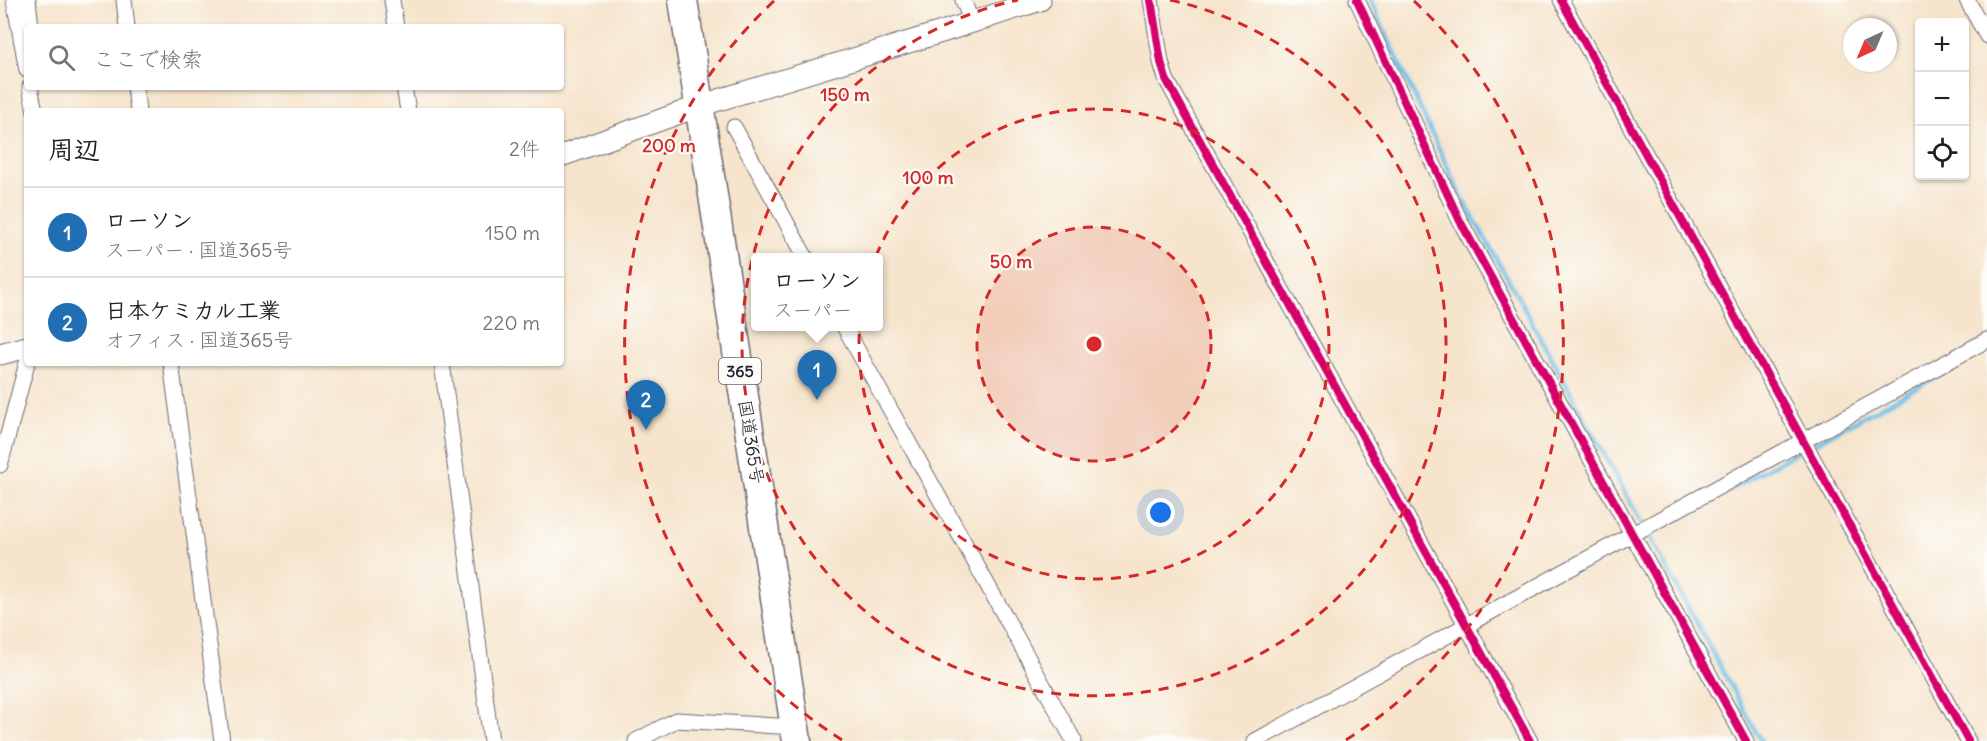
<!DOCTYPE html>
<html lang="ja">
<head>
<meta charset="utf-8">
<style>
  body { margin:0; font-family:Delius,"Klee One",sans-serif; background:#f6f6f6; color:#202124 }
  .controls { position:absolute; right:18px; top:18px; display:grid; overflow:hidden; border-radius:6px; box-shadow:0 2px 4px #0004 }
  .controls button { width:54px; height:54px; display:grid; place-items:center; padding:0; border:0; border-bottom:2px solid #e0e0e0; background:#fff; color:#202124; font:30px sans-serif }
  .compass { position:absolute; left:1843px; top:18px; width:54px; height:54px; border-radius:50%; background:#fff; box-shadow:0 2px 4px #0004; rotate:224deg }
  .you { position:absolute; left:1161px; top:513px; width:21px; height:21px; margin:-15px; border:4px solid #fff; border-radius:50%; background:#1a73e8; box-shadow:0 0 0 9px #1a73e833 }
  .badge { display:grid; place-items:center; width:39px; height:39px; border-radius:50%; background:#1f6fb2; color:#fff; font-size:20px; font-weight:700 }
  .pin { position:absolute; translate:-50% -50px; filter:drop-shadow(0 2px 3px #0008) }
  .pin::after { content:''; position:absolute; top:32px; width:21px; height:18px; background:inherit; clip-path:polygon(0 0,100% 0,50% 100%) }
  .popup { position:absolute; left:751px; top:253px; width:132px; height:78px; box-sizing:border-box; display:grid; place-content:center; border-radius:6px; background:#fff; filter:drop-shadow(0 2px 4px #0005); font-size:20px; white-space:nowrap; color:#757577 }
  .popup b { font-size:22px; color:#202124 }
  .popup::after { content:''; position:absolute; left:50%; top:100%; margin-left:-12px; border:12px solid transparent; border-top-color:#fff }
  .list { margin:0; padding:0; list-style:none }
  h2 { display:flex; justify-content:space-between; align-items:center; height:78px; margin:0; padding:0 24px; font-size:26px }
  h2 small { font-size:20px; font-weight:400; color:#757577 }
  .list li { display:grid; grid-template-columns:39px 1fr auto; gap:18px; align-items:center; box-sizing:border-box; height:90px; padding:0 24px; border-top:2px solid #e0e0e0 }
  .list b { display:block; font-size:22px; white-space:nowrap }
  .list p { margin:0; font-size:20px; white-space:nowrap; color:#757577 }
  .list em { font-size:20px; font-style:normal; color:#757577 }
  .icon { flex:none; width:33px; height:33px; fill:none; stroke:currentColor; stroke-width:2; stroke-linecap:round; stroke-linejoin:round }
  .map { position:relative; flex:none; width:1987px; height:741px; overflow:hidden }
  .search { position:absolute; background:#fff; box-shadow:0 2px 4px #0004; left:24px; top:24px; width:540px; height:66px; display:flex; align-items:center; gap:15px; box-sizing:border-box; padding:0 21px; border-radius:6px; color:#757577; font-size:22px }
  .panel { position:absolute; background:#fff; box-shadow:0 2px 4px #0004; left:24px; top:108px; width:540px; height:258px; border-radius:6px }
  .map>svg:first-child { display:block }
  .lines { fill:none; stroke-linecap:round; stroke-linejoin:round }
  .stream { stroke:#6bbfe7; stroke-width:4.5 }
  .street-casing { stroke:#6c666e; stroke-width:17 }
  .secondary-casing { stroke:#6c666e; stroke-width:23 }
  .highway-casing { stroke:#6c666e; stroke-width:31 }
  .street { stroke:#fff; stroke-width:15 }
  .secondary { stroke:#fff; stroke-width:21 }
  .highway { stroke:#fff; stroke-width:28 }
  .cycleway-casing { stroke:#fdfcf7; stroke-width:11 }
  .cycleway { stroke:#d6006c; stroke-width:8 }
  .ring { fill:none; stroke:#d62828; stroke-width:3; stroke-dasharray:10 8 }
  .labels { text-anchor:middle; stroke-width:4.5; stroke-linejoin:round; paint-order:stroke }
  .shield { fill:#fdfcf7; stroke:#646373; stroke-width:1.5 }
  .shield-label { font-size:16px; font-weight:bold; fill:#22223b }
  .street-label { font-size:18px; fill:#22223b; stroke:#fdfcf7 }
  .centre { fill:#d62828; stroke:#fdfcf7; stroke-width:3 }
  .ring-label { font-size:18px; text-anchor:middle; font-weight:bold; fill:#d62828; stroke:#fdfcf7; stroke-width:4.5; stroke-linejoin:round; paint-order:stroke }
</style>
</head>
<body>
<div class="map">
<svg width="1987" height="741" viewBox="0 0 1987 741">
  <rect width="100%" height="100%" fill="#fdfcf7"/>
  <filter id="ink" filterUnits="userSpaceOnUse"><feTurbulence type="fractalNoise" baseFrequency=".0167" numOctaves="2"/><feDisplacementMap in="SourceGraphic" scale="12" xChannelSelector="R" yChannelSelector="G"/><feConvolveMatrix kernelMatrix="1 2 1 2 8 2 1 2 1" color-interpolation-filters="sRGB"/></filter>
  <filter id="wash" filterUnits="userSpaceOnUse"><feTurbulence type="fractalNoise" baseFrequency=".008" numOctaves="4" result="noise"/><feDisplacementMap in="SourceGraphic" scale="24" xChannelSelector="R" yChannelSelector="G"/><feGaussianBlur stdDeviation="1.35" result="paint"/><feColorMatrix in="noise" values="0 0 0 0 0 0 0 0 0 0 0 0 0 0 0 0 0 1.4 0 .05"/><feComposite in="paint" operator="in"/></filter>
  <g filter="url(#wash)">
    <rect width="100%" height="100%" fill="#f6e4cc"/>
    <g class="lines">
      <g class="stream">
        <path d="M1370 0 1460 194 1518 297 1761 741"/>
        <path d="M1816 443 1982 351"/>
        <path d="M1648 535 1799 451"/>
      </g>
    </g>
  </g>
  <g filter="url(#ink)">
    <g class="lines">
      <defs>
        <g id="street">
          <path d="M14 0 27 70"/>
          <path d="M28 0 31 27"/>
          <path d="M124 0 127 27"/>
          <path d="M392 0 396 27"/>
          <path d="M963 0 972 23"/>
          <path d="M1151 0 1161 62 1166 79 1530 741"/>
          <path d="M1357 0 1460 221 1746 741"/>
          <path d="M1561 0 1968 741"/>
          <path d="M1967 0 1987 36"/>
          <path d="M30 87 35 111"/>
          <path d="M135 87 138 111"/>
          <path d="M404 87 408 111"/>
          <path d="M734 127 806 258"/>
          <path d="M844 326 1074 741"/>
          <path d="M171 363 222 741"/>
          <path d="M442 363 491 741"/>
          <path d="M0 465 27 363"/>
          <path d="M636 741 676 720 795 727"/>
          <path d="M1255 741 1987 340"/>
        </g>
        <g id="secondary">
          <path d="M561 156 699 106 945 31 1040 0"/>
          <path d="M0 354 27 347"/>
        </g>
        <path id="highway" d="M683 0 797 741"/>
      </defs>
      <use href="#street" class="street-casing"/>
      <use href="#secondary" class="secondary-casing"/>
      <use href="#highway" class="highway-casing"/>
      <use href="#street" class="street"/>
      <use href="#secondary" class="secondary"/>
      <use href="#highway" class="highway"/>
      <defs>
        <g id="cycleway">
          <path d="M1151 0 1161 62 1166 79 1530 741"/>
          <path d="M1357 0 1460 221 1746 741"/>
          <path d="M1561 0 1968 741"/>
        </g>
      </defs>
      <use href="#cycleway" class="cycleway-casing"/>
      <use href="#cycleway" class="cycleway"/>
    </g>
  </g>
  <circle cx="1094" cy="344" r="117" fill="#d62828" fill-opacity=".12"/>
  <g class="ring">
    <circle cx="1094" cy="344" r="117"/>
    <circle cx="1094" cy="344" r="235"/>
    <path d="M1170 0A352 352 0 1 1 1018 0"/>
    <path d="M842 740A469 469 0 0 1 774 1M1414 1A469 469 0 0 1 1346 740"/>
  </g>
  <g class="labels">
    <rect class="shield" x="719" y="358" width="42" height="26" rx="4.5"/>
    <g class="shield-label">
      <text x="740" y="377">365</text>
    </g>
    <g class="street-label">
      <text transform="translate(751 442) rotate(81)" y="6">国道365号</text>
    </g>
  </g>
  <circle cx="1094" cy="344" r="9" class="centre"/>
  <g class="ring-label">
    <text x="845" y="101">150 m</text>
    <text x="669" y="152">200 m</text>
    <text x="928" y="184">100 m</text>
    <text x="1011" y="268">50 m</text>
  </g>
</svg>
<div class="controls">
<button>+</button>
<button>−</button>
<button><svg class="icon" aria-label="locate" viewBox="0 0 24 24"><circle cx="12" cy="12" r="6"/><path d="M12 2v4M12 18v4M2 12h4M18 12h4"/></svg></button>
</div>
<svg class="compass" viewBox="-18 -18 36 36"><path d="M0-13l5 13h-10z" fill="#e53935"/><path d="M0 13l5-13h-10z" fill="#757577"/></svg>
<div class="you"></div>
<div class="pin badge" style="left:817px;top:400px">1</div>
<div class="popup"><b>ローソン</b>スーパー</div>
<div class="pin badge" style="left:646px;top:430px">2</div>
<div class="search"><svg class="icon" aria-label="search" viewBox="0 0 24 24"><circle cx="10" cy="10" r="6"/><path d="M15 15l6 6"/></svg>ここで検索</div>
<section class="panel">
<h2>周辺<small>2件</small></h2>
<ul class="list">
<li><span class="badge">1</span><div><b>ローソン</b><p>スーパー · 国道365号</p></div><em>150 m</em></li>
<li><span class="badge">2</span><div><b>日本ケミカル工業</b><p>オフィス · 国道365号</p></div><em>220 m</em></li>
</ul>
</section>
</div>
</body>
</html>
